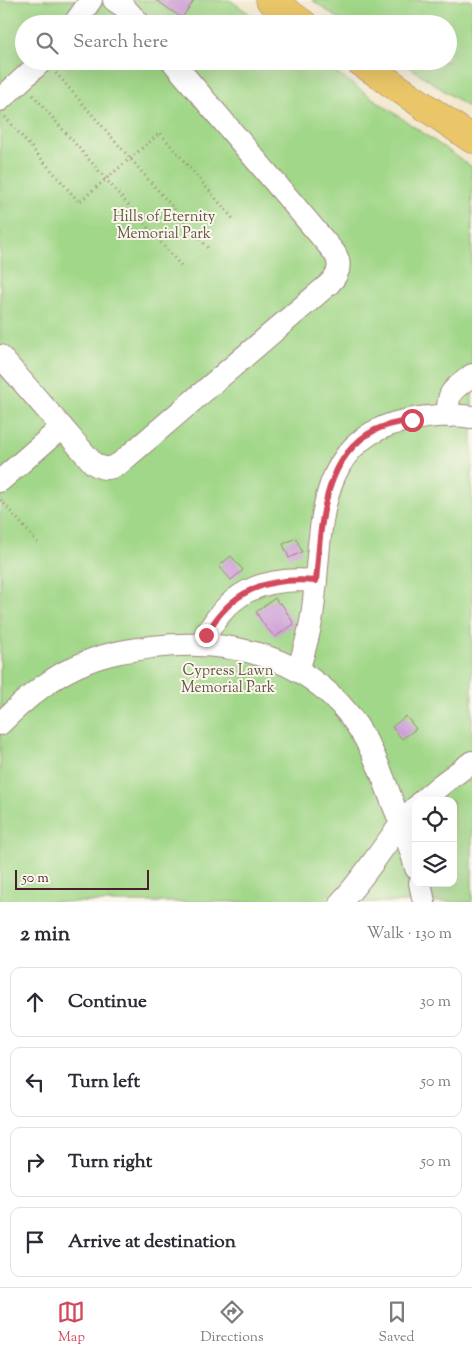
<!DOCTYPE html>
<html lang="en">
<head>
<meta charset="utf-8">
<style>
  body { margin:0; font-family:"Sorts Mill Goudy",serif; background:#f2f2f3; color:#2b2b33 }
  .controls { position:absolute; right:15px; bottom:15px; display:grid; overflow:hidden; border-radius:10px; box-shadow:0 5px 20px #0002 }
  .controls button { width:45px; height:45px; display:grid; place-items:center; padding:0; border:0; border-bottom:1px solid #e1e1e2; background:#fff; color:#2b2b33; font:25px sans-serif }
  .scale { position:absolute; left:15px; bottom:12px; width:134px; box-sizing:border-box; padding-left:5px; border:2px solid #4a1f2b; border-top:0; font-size:14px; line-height:18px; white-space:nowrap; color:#4a1f2b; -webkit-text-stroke:4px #fbf7ec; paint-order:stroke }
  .stop { position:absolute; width:15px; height:15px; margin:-11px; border:4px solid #d1495b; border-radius:50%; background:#fff }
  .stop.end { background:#d1495b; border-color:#fff; box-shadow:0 1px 5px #0008 }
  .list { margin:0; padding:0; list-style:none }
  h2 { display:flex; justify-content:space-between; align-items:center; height:65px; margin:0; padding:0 20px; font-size:21px }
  h2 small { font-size:16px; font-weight:400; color:#7c7c81 }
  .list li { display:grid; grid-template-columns:32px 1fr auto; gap:15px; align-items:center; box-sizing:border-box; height:70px; margin:0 10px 10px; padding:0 10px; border:1px solid #e1e1e2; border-radius:10px }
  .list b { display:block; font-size:19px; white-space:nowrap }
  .list em { font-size:16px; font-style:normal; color:#7c7c81 }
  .icon { flex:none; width:28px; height:28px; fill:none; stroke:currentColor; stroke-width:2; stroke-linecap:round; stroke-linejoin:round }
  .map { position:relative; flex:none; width:472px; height:902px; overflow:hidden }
  .search { position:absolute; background:#fff; box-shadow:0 5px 20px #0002; left:15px; right:15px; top:15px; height:55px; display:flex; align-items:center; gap:12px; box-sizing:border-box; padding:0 18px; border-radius:28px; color:#7c7c81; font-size:19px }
  .sheet { height:385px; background:#fff }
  nav { display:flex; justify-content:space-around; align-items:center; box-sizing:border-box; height:70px; border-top:1px solid #e1e1e2; background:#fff; font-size:14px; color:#7c7c81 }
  nav a { display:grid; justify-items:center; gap:2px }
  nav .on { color:#d1495b }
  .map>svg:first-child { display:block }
  .green { fill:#a1d788; stroke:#767b5a; fill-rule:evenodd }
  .building { fill:#cea0d7 }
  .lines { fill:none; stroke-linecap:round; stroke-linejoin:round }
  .minor-casing { stroke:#9e837c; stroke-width:24 }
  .major-casing { stroke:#9e837c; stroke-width:29 }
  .path { stroke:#9e837c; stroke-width:3; stroke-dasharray:1 4; stroke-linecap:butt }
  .minor { stroke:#fff; stroke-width:22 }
  .major { stroke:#eac669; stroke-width:28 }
  .route { stroke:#d1495b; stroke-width:6 }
  .labels { text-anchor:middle; stroke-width:4; stroke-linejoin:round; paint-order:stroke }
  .park-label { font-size:15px; fill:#645647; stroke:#fbf7ec }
</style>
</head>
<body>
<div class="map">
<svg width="472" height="902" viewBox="0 0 472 902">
  <rect width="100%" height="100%" fill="#fbf7ec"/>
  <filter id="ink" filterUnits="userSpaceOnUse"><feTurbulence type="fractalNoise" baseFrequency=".02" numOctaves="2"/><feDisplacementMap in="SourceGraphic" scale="10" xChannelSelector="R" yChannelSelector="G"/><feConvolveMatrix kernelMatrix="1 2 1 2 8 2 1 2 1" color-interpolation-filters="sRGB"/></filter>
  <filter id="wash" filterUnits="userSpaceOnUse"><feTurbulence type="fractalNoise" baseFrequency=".0096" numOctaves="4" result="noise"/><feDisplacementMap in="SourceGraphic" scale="20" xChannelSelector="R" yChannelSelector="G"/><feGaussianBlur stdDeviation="1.12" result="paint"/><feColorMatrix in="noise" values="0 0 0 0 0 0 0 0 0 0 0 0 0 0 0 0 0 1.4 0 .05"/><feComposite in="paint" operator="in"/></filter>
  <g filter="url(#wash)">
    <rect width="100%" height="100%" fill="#f1e7cc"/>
    <g class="green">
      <path d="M0 0H230L264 24H24V61H319L472 167V902H0ZM416 801H453V883H416Z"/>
      <path d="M312 0H472V110L401 61H448V24H346Z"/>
    </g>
    <g id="blocks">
      <g class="building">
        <path d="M156 0H194L182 18Z"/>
        <path d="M296 538 302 552 289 558 283 544Z"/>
        <path d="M231 556 243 570 231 580 219 566Z"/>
        <path d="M275 598 279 604 281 603 294 624 275 637 264 625 256 612Z"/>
        <path d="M406 716 416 729 402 739 392 727Z"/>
      </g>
    </g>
  </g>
  <g filter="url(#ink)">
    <use href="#blocks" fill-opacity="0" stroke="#9e837c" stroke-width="1"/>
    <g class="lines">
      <defs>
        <g id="minor">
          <path d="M114 0 123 6 140 24"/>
          <path d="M74 24 91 0"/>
          <path d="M0 100 42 61"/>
          <path d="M0 356 93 463C102 469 109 470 119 464L329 284C339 274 342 264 334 252L172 61"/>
          <path d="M448 416C447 389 453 391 472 375"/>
          <path d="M0 481 62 427"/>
          <path d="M202 644C225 593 261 576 316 581"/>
          <path d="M298 671C304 650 311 630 313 608 323 533 312 438 408 420 429 416 451 414 472 417"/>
          <path d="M0 724C26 698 54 674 89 661 109 653 131 650 152 647 221 639 290 651 340 704 367 733 380 768 393 804 402 825 410 846 416 868"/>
          <path d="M422 801 442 784 472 762"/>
          <path d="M420 883 424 902"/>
          <path d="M341 902C369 873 388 836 416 807"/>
        </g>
        <g id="major">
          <path d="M270 0 304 24"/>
          <path d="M359 61 472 139"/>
        </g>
      </defs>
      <use href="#minor" class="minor-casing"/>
      <use href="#major" class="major-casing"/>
      <g class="path">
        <path d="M56 73 208 248"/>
        <path d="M33 95 182 267"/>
        <path d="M5 117 79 202 160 133 235 221"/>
        <path d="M1 500 38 543"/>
      </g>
      <use href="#minor" class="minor"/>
      <use href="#major" class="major"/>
    </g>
  </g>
  <g class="lines" filter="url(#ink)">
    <path class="route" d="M206 635C231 590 266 577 316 581 321 529 321 458 375 430 387 424 400 422 412 420"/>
  </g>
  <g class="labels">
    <g class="park-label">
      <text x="164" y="221">Hills of Eternity<tspan x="164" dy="17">Memorial Park</tspan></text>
      <text x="228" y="675">Cypress Lawn<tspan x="228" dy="17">Memorial Park</tspan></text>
    </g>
  </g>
</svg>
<div class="controls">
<button><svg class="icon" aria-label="locate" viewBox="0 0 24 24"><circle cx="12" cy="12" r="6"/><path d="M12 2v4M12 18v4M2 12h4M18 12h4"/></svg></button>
<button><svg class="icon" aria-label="layers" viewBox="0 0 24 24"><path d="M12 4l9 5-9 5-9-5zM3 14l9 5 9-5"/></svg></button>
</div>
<div class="scale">50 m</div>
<div class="stop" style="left:412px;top:420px"></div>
<div class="stop end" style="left:206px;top:635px"></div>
<div class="search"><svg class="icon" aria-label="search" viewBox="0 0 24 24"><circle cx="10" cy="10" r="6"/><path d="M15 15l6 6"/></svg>Search here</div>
</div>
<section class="sheet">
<h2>2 min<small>Walk · 130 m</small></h2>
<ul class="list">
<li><svg class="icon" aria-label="ahead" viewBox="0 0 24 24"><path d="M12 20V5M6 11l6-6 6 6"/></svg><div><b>Continue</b></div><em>30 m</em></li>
<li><svg class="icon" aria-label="left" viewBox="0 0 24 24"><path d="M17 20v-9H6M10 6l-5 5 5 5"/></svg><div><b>Turn left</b></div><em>50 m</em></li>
<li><svg class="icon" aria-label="right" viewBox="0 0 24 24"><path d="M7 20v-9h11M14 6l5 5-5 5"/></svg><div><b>Turn right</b></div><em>50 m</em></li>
<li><svg class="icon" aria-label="arrive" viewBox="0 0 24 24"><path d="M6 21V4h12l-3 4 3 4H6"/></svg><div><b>Arrive at destination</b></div></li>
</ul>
</section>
<nav>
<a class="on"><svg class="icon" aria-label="map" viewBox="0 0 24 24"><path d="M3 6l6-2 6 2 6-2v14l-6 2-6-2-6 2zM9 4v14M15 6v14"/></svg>Map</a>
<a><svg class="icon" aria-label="directions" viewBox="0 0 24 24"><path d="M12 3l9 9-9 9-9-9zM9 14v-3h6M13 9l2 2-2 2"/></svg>Directions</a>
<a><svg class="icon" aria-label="saved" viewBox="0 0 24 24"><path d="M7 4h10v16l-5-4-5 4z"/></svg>Saved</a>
</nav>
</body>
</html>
